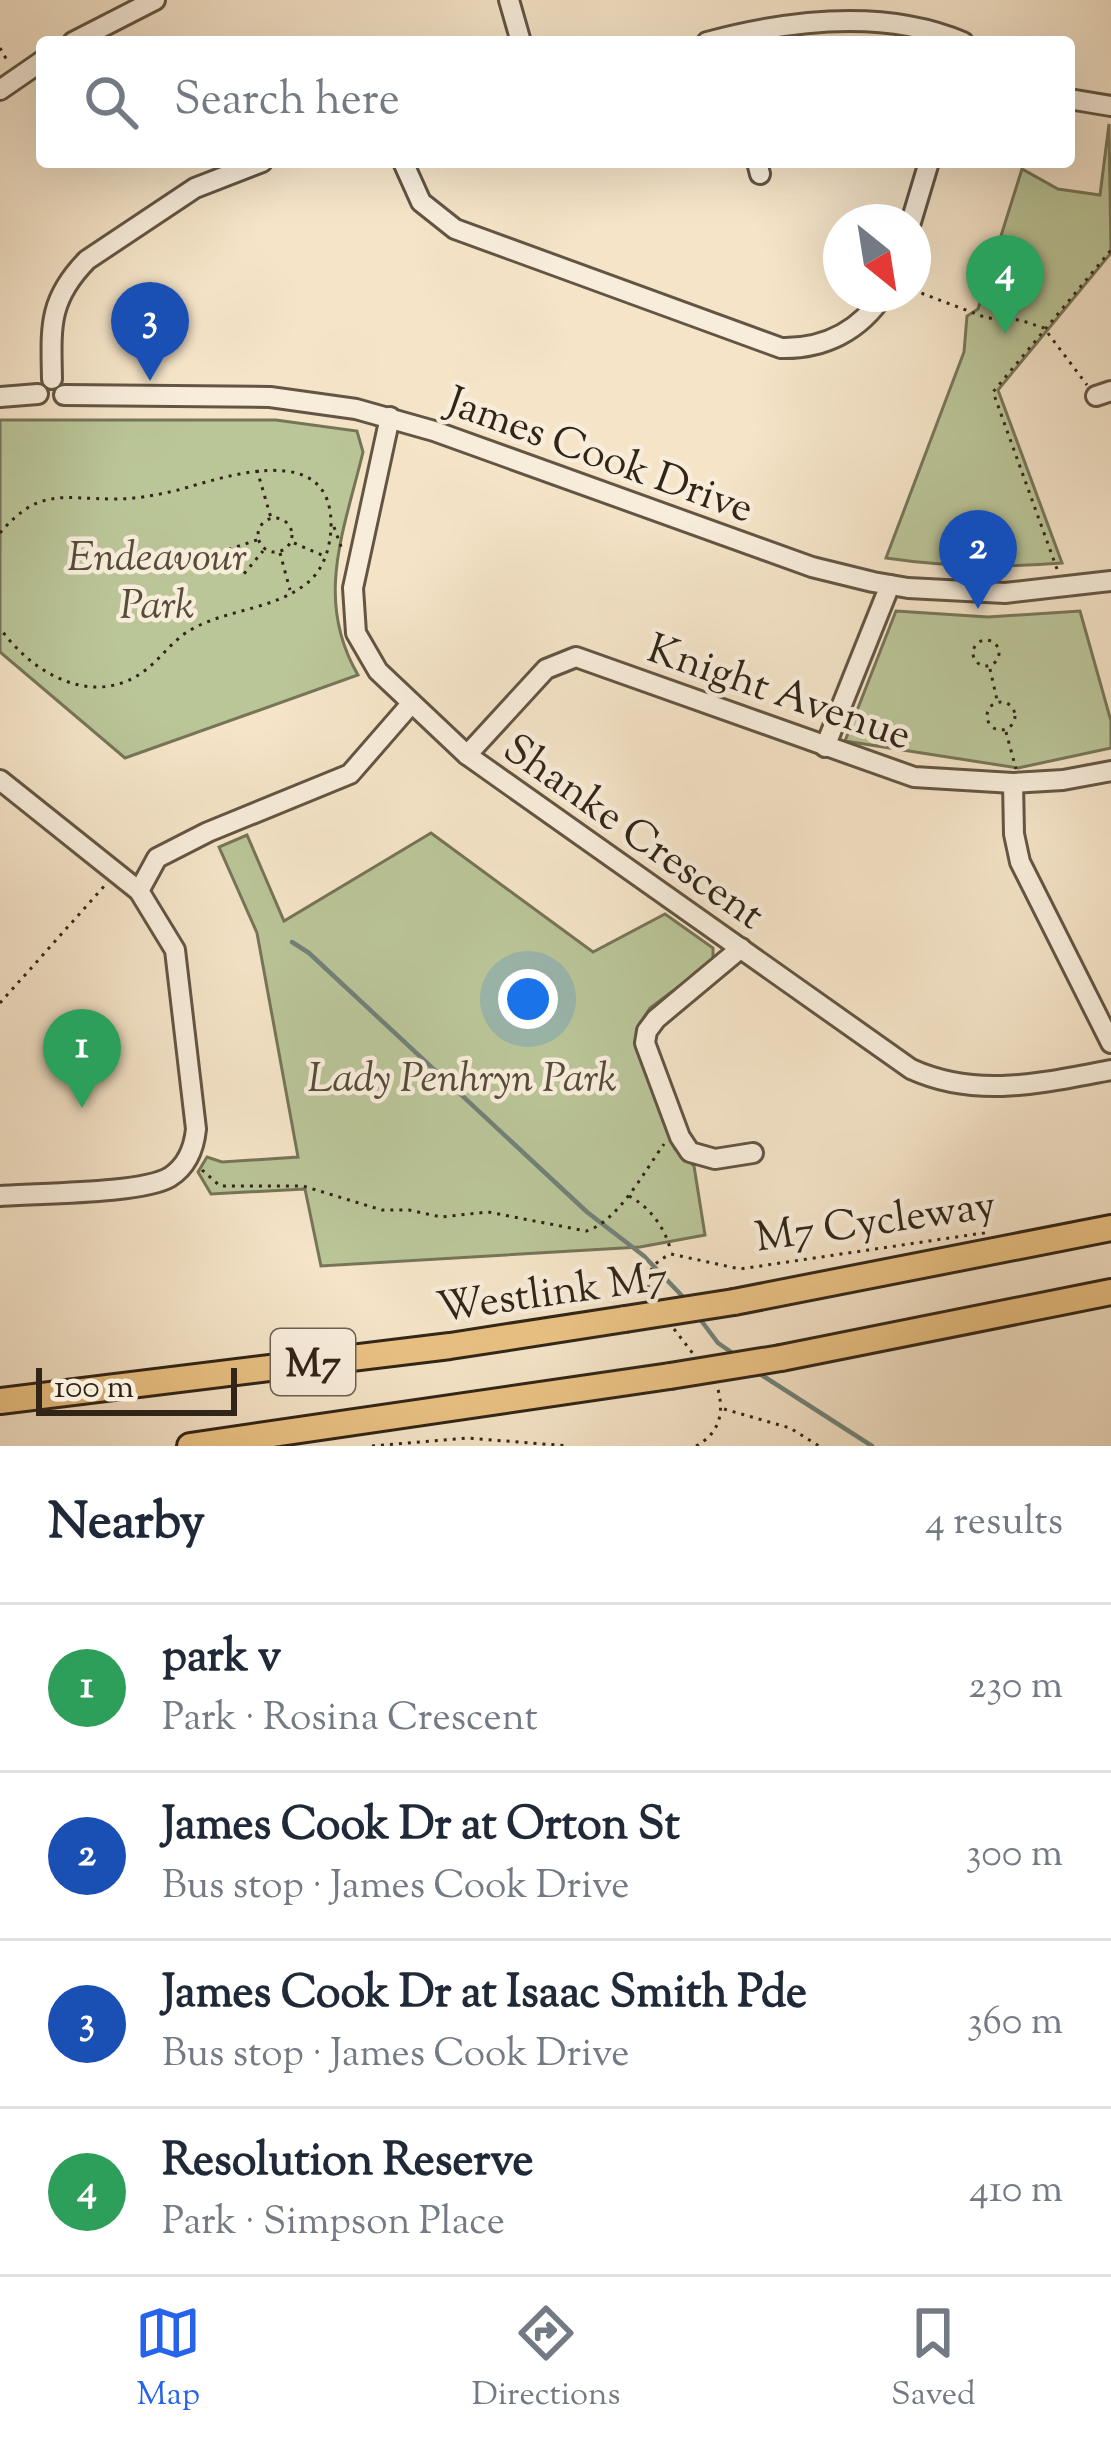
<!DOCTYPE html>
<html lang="en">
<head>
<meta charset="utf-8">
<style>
  body { margin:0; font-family:"Sorts Mill Goudy",serif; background:#f2f2f3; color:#1f2937 }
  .compass { position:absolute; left:823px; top:204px; width:108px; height:108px; border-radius:50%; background:#fff; box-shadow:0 12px 48px #0002; rotate:150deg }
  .scale { position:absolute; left:36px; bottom:30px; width:201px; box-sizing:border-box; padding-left:12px; border:6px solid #322517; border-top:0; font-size:33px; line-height:42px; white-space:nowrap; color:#322517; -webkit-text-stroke:9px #f8eddb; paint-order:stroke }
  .you { position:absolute; left:528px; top:999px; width:42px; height:42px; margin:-30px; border:9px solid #fff; border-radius:50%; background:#1a73e8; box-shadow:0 0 0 18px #1a73e833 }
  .badge { display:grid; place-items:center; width:78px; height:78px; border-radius:50%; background:#2563eb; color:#fff; font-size:39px; font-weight:700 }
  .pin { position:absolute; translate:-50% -99px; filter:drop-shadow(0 3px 6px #0008) }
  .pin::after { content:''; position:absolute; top:63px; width:42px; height:36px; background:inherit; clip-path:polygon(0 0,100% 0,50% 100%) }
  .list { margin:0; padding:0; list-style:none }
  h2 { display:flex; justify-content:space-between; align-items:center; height:156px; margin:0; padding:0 48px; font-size:51px }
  h2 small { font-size:39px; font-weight:400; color:#747a83 }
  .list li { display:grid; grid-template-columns:78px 1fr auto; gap:36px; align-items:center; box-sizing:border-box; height:168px; padding:0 48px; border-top:3px solid #e0e1e3 }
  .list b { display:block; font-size:45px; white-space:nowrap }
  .list p { margin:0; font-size:39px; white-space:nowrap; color:#747a83 }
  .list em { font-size:39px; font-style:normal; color:#747a83 }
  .icon { flex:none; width:66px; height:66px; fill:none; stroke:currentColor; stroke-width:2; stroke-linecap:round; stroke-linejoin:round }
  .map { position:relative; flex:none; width:1111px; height:1446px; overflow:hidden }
  .search { position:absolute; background:#fff; box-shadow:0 12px 48px #0002; left:36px; right:36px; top:36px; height:132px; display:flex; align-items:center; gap:30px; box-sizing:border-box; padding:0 42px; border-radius:12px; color:#747a83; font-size:45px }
  .sheet { height:828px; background:#fff }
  nav { display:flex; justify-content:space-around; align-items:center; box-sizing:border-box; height:168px; border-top:3px solid #e0e1e3; background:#fff; font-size:33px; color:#747a83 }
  nav a { display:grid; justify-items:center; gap:6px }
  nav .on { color:#2563eb }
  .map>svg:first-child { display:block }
  .green { fill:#bac598; stroke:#767558; stroke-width:3 }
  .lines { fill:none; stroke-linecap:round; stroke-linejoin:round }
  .stream { stroke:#728179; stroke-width:4.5 }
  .minor-casing { stroke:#635543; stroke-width:24 }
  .highway-casing { stroke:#322517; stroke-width:30 }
  .path { stroke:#322517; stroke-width:3; stroke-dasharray:3 6; stroke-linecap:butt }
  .minor { stroke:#f8eddb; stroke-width:18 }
  .highway { stroke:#eac284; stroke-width:24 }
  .highway-bridge-casing { stroke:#322517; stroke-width:30; stroke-linecap:butt }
  .highway-bridge { stroke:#eac284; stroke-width:24 }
  .labels { text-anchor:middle; stroke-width:9; stroke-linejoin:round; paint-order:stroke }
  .shield { fill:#f8eddb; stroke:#6d6152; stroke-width:3 }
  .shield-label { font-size:39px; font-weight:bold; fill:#322517 }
  .street-label { font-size:42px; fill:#322517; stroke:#f8eddb }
  .park-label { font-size:42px; font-style:italic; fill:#544d37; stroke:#f8eddb }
</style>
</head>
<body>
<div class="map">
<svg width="1111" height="1446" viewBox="0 0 1111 1446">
  <rect width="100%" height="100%" fill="#f5e4c8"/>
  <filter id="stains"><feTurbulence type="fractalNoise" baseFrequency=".00167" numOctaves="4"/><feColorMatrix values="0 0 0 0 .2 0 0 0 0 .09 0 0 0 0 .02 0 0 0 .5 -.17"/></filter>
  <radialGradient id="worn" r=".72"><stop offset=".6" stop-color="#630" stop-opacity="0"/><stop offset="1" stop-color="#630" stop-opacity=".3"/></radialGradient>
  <g class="green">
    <path d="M1109 124 1111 253 998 390 1062 563C1002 568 946 567 886 558L964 352 967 316 978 309 1022 169 1058 189 1100 195Z"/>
    <path d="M0 420H276L357 431 363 452C344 531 314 600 358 675L125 758 0 652Z"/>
    <path d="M896 611 988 617 1080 611 1111 721V748L1018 768 845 741Z"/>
    <path d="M431 833 593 952 665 914 713 948V961L650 1008 637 1028 638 1048 675 1149 694 1166 705 1235 640 1247 321 1266 305 1189 211 1194 198 1172 207 1157 222 1162 298 1157 257 933 219 847 247 835 284 921Z"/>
  </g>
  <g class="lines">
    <g class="stream">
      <path d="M292 942 309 953 587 1212 644 1256 687 1301"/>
      <path d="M697 1315 718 1343 734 1354"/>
      <path d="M757 1372 872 1446"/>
    </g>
    <defs>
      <g id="minor">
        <path d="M509 0 521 42"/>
        <path d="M73 42 155 0"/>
        <path d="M707 42C789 20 883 8 963 42"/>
        <path d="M0 90 42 61"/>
        <path d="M1069 99 1111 106"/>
        <path d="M403 162 421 202 455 229 781 348C824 349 860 331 884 294"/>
        <path d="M757 162 760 174"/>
        <path d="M911 222 929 162"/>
        <path d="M52 379C51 327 48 300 87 260L195 188 262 162"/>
        <path d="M64 395 270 397 356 409 434 431 812 567 873 582 908 588 1005 593 1111 581"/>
        <path d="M1096 396 1111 391"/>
        <path d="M0 397 38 394"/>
        <path d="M390 417 353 588 356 633 378 671 467 755 911 1069C977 1099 1042 1083 1111 1070"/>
        <path d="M825 747 890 585"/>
        <path d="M467 755 546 669 576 657 914 777 1013 783 1063 780 1111 771"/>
        <path d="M0 780 139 891 175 950 196 1129C194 1149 187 1166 170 1177 142 1194 37 1193 0 1196"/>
        <path d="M1013 783 1014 834 1020 862 1111 1043"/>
        <path d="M139 891 157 858 208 832 350 774 410 705"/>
        <path d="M741 948 656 1019 647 1031 645 1043 680 1137 690 1152 715 1159 753 1153"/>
      </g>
      <g id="highway">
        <path d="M734 1302 1111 1228"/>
        <path d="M781 1358 1111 1292"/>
        <path d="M0 1401 450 1346 625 1319"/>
        <path d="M190 1446 670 1376"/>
      </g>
    </defs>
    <use href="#minor" class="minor-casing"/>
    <use href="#highway" class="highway-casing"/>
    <g class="path">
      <path d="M0 48 8 62"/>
      <path d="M913 290 987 318 1020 320 1044 328 1087 385"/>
      <path d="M257 470 271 518"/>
      <circle cx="275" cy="535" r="17"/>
      <path d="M334 527 343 552"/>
      <path d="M0 533C39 487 62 499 115 499 136 499 157 495 178 490 225 477 334 438 331 528 330 549 323 571 306 584 274 609 231 609 196 627 175 637 165 654 148 668 96 711 32 674 0 628"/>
      <path d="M257 540 227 550 243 575 263 551"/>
      <path d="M294 543 324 556"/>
      <path d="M280 553 290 590"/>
      <path d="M1057 569 993 392 1111 250"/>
      <circle cx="986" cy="653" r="13"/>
      <path d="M990 669 997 700"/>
      <circle cx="1001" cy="716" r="14"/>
      <path d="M1006 732 1016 769"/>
      <path d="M0 1003 107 883"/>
      <path d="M202 1170 220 1186H303L382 1210H409L441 1217 488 1212 586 1231C617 1223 646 1169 664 1144"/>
      <path d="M629 1196C650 1207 666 1229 671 1252"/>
      <path d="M651 1297C643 1276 651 1263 671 1254L740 1269 990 1232"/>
      <path d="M674 1329 694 1355"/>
      <path d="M724 1409 790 1428 819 1446"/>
      <path d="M372 1446 467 1438 569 1446"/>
      <path d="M696 1446C720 1433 725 1412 717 1386"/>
    </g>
    <use href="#minor" class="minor"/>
    <use href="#highway" class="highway"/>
    <defs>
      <g id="highway-bridge">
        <path d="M625 1319 734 1302"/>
        <path d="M670 1376 781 1358"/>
      </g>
    </defs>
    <use href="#highway-bridge" class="highway-bridge-casing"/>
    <use href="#highway-bridge" class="highway-bridge"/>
  </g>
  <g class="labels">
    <rect class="shield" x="271" y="1329" width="84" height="66" rx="9"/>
    <g class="shield-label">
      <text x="313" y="1376">M7</text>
    </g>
    <g class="street-label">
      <text transform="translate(601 453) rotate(20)" y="15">James Cook Drive</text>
      <text transform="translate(780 690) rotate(19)" y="15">Knight Avenue</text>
      <text transform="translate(635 830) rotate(35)" y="15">Shanke Crescent</text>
      <text transform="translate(875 1219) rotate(-8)" y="15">M7 Cycleway</text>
      <text transform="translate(552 1290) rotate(-8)" y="15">Westlink M7</text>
    </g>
    <g class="park-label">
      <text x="157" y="570">Endeavour<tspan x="157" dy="48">Park</tspan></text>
      <text x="462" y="1091">Lady Penhryn Park</text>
    </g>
  </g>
  <rect width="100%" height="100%" filter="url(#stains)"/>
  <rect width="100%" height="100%" fill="url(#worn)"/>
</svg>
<svg class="compass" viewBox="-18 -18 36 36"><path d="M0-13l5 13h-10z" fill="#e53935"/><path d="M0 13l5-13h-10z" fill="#747a83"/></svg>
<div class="scale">100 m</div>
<div class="you"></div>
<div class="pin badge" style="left:82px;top:1108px;background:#2e9e5b">1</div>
<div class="pin badge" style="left:978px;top:609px;background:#1a4fb4">2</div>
<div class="pin badge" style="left:150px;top:381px;background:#1a4fb4">3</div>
<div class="pin badge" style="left:1005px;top:334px;background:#2e9e5b">4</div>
<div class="search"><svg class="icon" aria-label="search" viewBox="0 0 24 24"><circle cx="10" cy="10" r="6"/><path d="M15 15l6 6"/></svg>Search here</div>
</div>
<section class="sheet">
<h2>Nearby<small>4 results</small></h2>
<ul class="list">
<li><span class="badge" style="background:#2e9e5b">1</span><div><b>park v</b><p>Park · Rosina Crescent</p></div><em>230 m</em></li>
<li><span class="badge" style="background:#1a4fb4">2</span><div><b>James Cook Dr at Orton St</b><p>Bus stop · James Cook Drive</p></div><em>300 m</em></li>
<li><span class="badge" style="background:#1a4fb4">3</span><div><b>James Cook Dr at Isaac Smith Pde</b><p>Bus stop · James Cook Drive</p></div><em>360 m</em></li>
<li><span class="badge" style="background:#2e9e5b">4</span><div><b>Resolution Reserve</b><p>Park · Simpson Place</p></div><em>410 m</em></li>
</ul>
</section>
<nav>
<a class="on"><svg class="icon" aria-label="map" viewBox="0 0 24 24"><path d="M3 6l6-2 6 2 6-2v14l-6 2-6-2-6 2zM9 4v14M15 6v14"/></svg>Map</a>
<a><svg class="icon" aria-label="directions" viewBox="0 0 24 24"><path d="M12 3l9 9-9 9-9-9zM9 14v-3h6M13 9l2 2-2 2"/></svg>Directions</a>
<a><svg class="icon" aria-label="saved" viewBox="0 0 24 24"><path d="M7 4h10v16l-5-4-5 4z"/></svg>Saved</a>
</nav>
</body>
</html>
